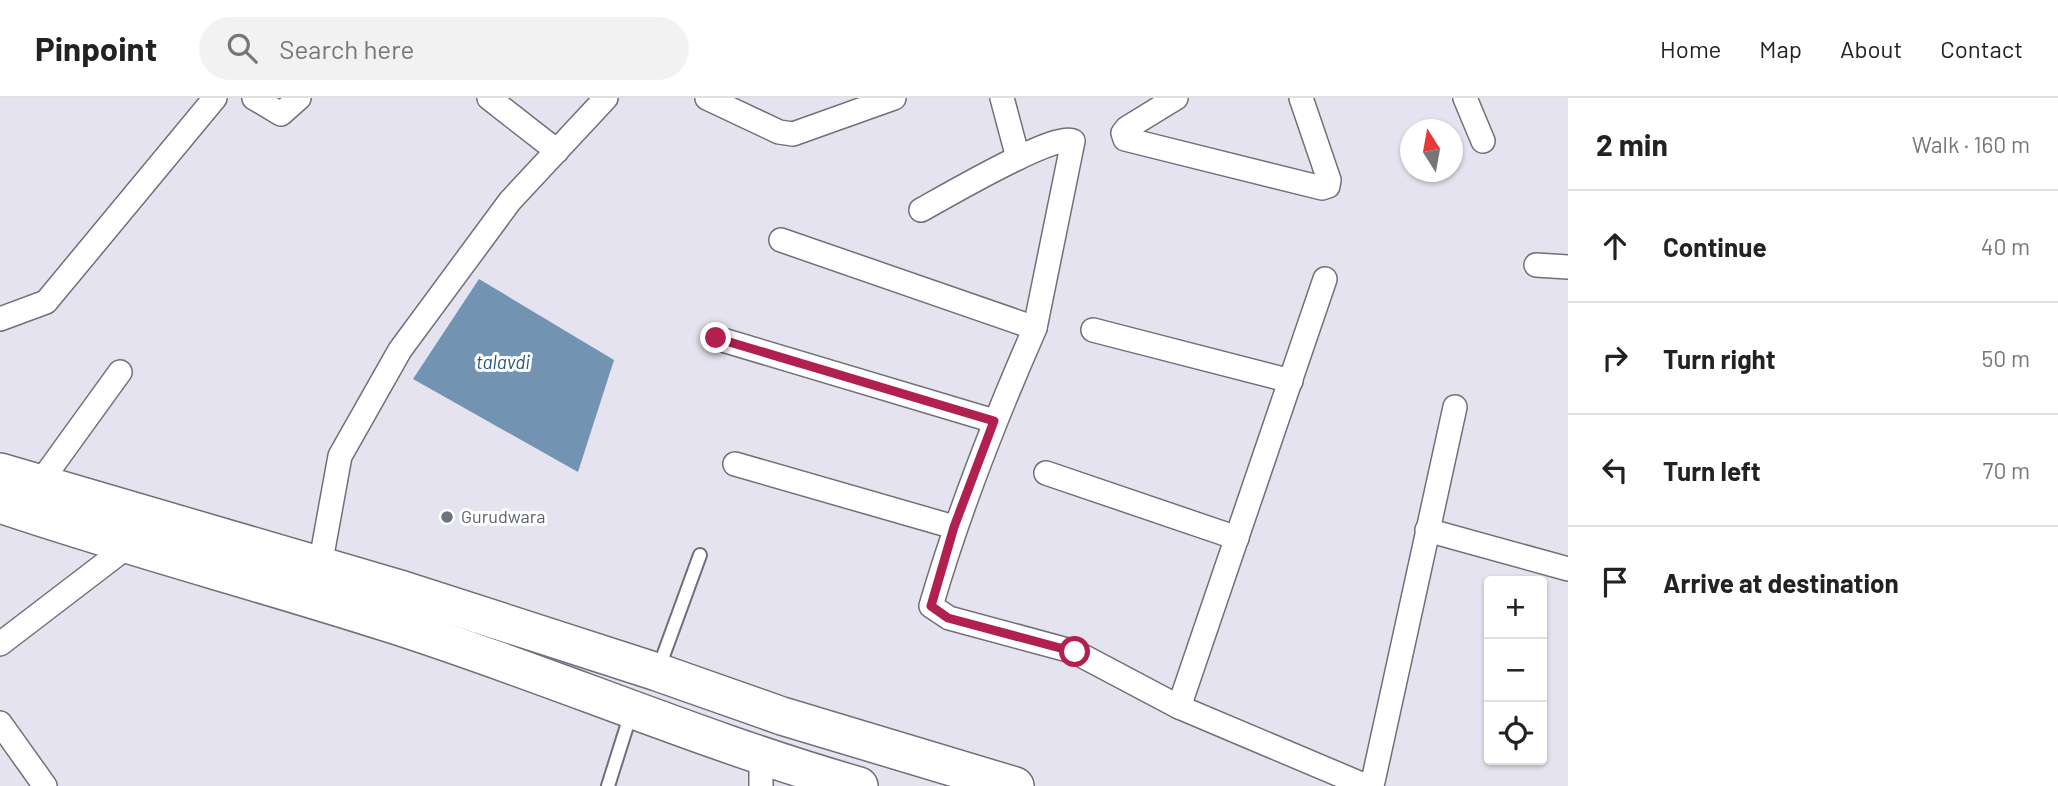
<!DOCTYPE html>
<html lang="en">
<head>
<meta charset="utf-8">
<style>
  body { margin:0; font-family:Barlow,sans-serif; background:#f2f2f2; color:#222 }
  .controls { position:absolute; right:21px; bottom:21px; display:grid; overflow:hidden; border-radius:7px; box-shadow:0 2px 5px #0004 }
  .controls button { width:63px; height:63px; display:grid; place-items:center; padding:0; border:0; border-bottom:2px solid #e0e0e0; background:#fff; color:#222; font:35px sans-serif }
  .compass { position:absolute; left:1400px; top:21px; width:63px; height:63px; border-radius:50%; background:#fff; box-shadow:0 2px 5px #0004; rotate:349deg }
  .stop { position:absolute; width:21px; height:21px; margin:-16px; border:5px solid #b1204e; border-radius:50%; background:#fff }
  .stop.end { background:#b1204e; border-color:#fff; box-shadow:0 2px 7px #0008 }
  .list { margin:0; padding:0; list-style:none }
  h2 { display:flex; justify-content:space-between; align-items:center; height:91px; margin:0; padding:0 28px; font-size:30px }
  h2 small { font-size:23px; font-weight:400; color:#767676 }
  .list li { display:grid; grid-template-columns:46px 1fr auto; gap:21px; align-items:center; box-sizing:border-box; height:112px; padding:0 28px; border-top:2px solid #e0e0e0 }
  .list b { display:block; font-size:26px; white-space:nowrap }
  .list em { font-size:23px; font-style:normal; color:#767676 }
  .icon { flex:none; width:38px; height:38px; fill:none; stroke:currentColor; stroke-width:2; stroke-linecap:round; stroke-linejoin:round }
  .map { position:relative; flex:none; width:1568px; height:688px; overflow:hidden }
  header { display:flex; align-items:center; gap:42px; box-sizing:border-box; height:98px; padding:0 35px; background:#fff; border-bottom:2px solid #e0e0e0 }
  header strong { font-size:33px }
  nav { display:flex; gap:38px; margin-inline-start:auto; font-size:24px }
  .search { width:490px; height:63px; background:#f2f2f2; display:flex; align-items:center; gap:18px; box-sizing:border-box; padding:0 24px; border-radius:38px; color:#767676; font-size:26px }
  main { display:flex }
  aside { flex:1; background:#fff }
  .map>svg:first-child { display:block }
  .water { fill:#7293b1 }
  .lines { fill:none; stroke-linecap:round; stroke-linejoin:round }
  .service-casing { stroke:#706f7a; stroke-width:16 }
  .minor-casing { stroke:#706f7a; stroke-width:26 }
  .primary-casing { stroke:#706f7a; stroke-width:40 }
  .service { stroke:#fff; stroke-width:12 }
  .minor { stroke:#fff; stroke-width:23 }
  .primary { stroke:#fff; stroke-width:37 }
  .route { stroke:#b1204e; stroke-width:9 }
  .worship-dot { fill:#6b7280; stroke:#fff; stroke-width:2.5 }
  .labels { text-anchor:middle; stroke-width:6; stroke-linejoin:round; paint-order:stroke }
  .worship-label { font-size:18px; fill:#5b616d; stroke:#fff; text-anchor:start }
  .water-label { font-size:19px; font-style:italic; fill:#255782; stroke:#fff }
</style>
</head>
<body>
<header>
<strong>Pinpoint</strong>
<div class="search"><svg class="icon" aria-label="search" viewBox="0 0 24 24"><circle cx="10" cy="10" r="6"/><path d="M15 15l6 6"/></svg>Search here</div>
<nav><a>Home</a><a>Map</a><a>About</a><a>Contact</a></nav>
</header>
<main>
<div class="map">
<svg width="1568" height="688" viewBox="0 0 1568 688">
  <rect width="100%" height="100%" fill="#e4e3ef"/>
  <path class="water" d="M479 181 614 262 578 374 413 281Z"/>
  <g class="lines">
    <defs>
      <g id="service">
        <path d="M658 572 700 457"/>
        <path d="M608 688 631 615"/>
      </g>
      <g id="minor">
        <path d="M254 0 281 16 299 0"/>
        <path d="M489 0 557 53"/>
        <path d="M707 0 779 34 793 36 894 0"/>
        <path d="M1002 0 1018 60"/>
        <path d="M1176 0 1127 30 1123 35 1125 41 1322 90 1328 88 1329 82 1301 0"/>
        <path d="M1465 0 1483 43"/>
        <path d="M921 112C943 100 1057 33 1073 43L1035 230"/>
        <path d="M781 142 1035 230C995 321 959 412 931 508L949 520 1075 554 1179 609 1366 688"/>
        <path d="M1536 167 1568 169"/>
        <path d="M0 221 46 204 215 0"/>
        <path d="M1093 232 1291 283"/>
        <path d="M716 240 994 323"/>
        <path d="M735 366 954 429"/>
        <path d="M1046 375 1237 440"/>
        <path d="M39 386 120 274"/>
        <path d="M1427 432 1568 471"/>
        <path d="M320 468 340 358 400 252 510 103 606 0"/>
        <path d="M0 546 136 442"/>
        <path d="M1179 609 1325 181"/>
        <path d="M0 625 45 688"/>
        <path d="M761 660V688"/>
        <path d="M1372 688 1455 309"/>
      </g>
      <g id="primary">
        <path d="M0 374 403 492 657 574 782 618 1015 688"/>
        <path d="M0 406C127 449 257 483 385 524 544 574 698 642 859 688"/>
      </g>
    </defs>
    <use href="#service" class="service-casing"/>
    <use href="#minor" class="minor-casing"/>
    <use href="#primary" class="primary-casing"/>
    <use href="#service" class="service"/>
    <use href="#minor" class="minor"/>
    <use href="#primary" class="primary"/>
  </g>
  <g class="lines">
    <path class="route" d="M716 240 994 323 954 429 931 508 948 520 1075 554"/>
  </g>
  <circle class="worship-dot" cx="447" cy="419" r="7"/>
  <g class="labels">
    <g class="worship-label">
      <text x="461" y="425">Gurudwara</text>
    </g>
    <g class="water-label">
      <text x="503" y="271">talavdi</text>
    </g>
  </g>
</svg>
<div class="controls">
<button>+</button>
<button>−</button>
<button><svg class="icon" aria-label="locate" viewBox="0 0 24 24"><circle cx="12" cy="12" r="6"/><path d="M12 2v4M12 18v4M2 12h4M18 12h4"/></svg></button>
</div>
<svg class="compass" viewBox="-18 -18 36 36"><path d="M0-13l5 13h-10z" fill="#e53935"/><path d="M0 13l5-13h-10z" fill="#767676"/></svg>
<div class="stop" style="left:1075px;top:554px"></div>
<div class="stop end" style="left:716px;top:240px"></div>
</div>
<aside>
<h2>2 min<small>Walk · 160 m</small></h2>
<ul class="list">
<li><svg class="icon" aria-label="ahead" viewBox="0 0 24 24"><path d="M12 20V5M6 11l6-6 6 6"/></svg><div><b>Continue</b></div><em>40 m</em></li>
<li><svg class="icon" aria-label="right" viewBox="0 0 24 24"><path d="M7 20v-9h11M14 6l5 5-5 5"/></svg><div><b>Turn right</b></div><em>50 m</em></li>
<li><svg class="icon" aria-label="left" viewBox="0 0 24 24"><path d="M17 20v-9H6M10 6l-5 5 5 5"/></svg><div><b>Turn left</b></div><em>70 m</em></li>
<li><svg class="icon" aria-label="arrive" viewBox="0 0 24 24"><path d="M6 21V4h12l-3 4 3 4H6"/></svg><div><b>Arrive at destination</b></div></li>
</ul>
</aside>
</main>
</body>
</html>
